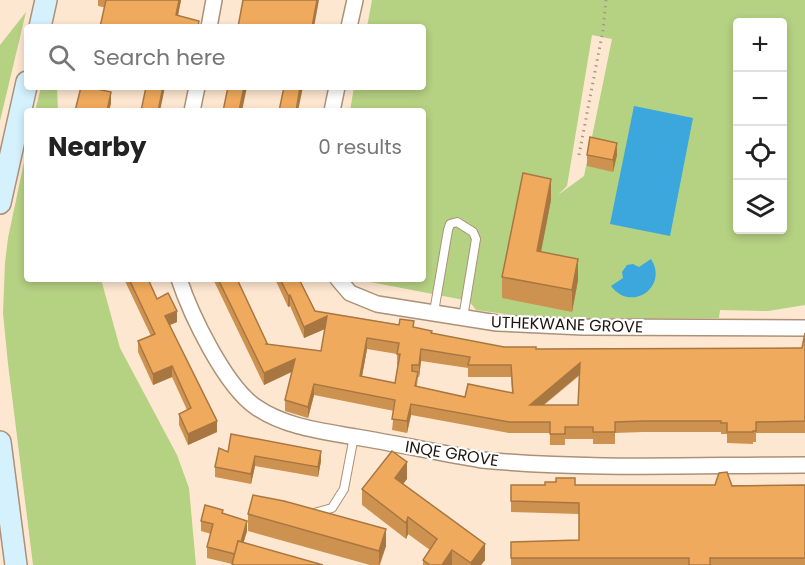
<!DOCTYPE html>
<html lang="en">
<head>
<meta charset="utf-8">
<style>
  body { margin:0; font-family:Poppins,sans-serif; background:#f2f2f2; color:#222 }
  .controls { position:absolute; right:18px; top:18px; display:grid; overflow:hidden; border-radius:6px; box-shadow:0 3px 9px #0003 }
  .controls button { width:54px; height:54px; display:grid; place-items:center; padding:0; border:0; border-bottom:2px solid #e0e0e0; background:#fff; color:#222; font:30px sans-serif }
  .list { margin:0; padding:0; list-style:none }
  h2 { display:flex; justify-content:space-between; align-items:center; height:78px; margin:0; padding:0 24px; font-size:26px }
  h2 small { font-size:20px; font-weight:400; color:#767676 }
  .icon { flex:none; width:33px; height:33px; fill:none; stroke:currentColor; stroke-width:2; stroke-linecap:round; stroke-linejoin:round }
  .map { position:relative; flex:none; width:805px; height:565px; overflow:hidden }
  .search { position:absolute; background:#fff; box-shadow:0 3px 9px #0003; left:24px; top:24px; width:402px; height:66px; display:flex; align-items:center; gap:15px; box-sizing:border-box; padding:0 21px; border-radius:6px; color:#767676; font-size:22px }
  .panel { position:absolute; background:#fff; box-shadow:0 3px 9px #0003; left:24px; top:108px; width:402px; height:174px; border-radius:6px }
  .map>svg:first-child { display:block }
  .green { fill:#b5d182; fill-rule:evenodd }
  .water { fill:#3ba7dd }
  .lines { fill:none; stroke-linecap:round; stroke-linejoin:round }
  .lane-casing { stroke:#ab9177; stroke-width:10 }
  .street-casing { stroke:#ab9177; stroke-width:18 }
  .secondary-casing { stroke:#ab9177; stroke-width:24 }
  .path { stroke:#ab9988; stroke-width:3; stroke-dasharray:1.5 4.5; stroke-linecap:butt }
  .lane { stroke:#fff; stroke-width:8 }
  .street { stroke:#fff; stroke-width:15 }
  .secondary { stroke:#d5f1fe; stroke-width:21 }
  .wall { fill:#ce9250; fill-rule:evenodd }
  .shaded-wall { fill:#a87741 }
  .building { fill:#f0aa5d; stroke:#a87741; stroke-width:1.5; fill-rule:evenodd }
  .labels { text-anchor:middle; stroke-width:4.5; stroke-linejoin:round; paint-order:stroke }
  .street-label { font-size:16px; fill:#1e150b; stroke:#fff }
</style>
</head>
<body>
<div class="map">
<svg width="805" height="565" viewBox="0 0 805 565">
  <rect width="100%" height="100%" fill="#fee7d1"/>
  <g class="green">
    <path d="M372 0H805V305L768 311 720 310 719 318 560 319 527 317 476 310 469 301 365 281 362 279H423V111H350L354 87H423V27H367ZM738 22H782V230H738ZM592 35 612 39 584 176 558 195 567 186Z"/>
    <path d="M26 12 0 121V45Z"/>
    <path d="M41 87H57L58 111H35Z"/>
    <path d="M27 148V279H101L120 348 177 455 189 488 196 565H33L8 364 3 313 5 263 8 238Z"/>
  </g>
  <g class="water">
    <path d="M634 106 693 118 670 236 610 224Z"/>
    <path d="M651 259C669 287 631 313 611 286L623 278 622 272 627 265 633 264 639 267Z"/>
  </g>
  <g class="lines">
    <defs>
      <g id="lane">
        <path d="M434 312 448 230 450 224 457 222 473 232 476 239 463 318"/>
        <path d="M314 513 332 508 344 489 354 436"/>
      </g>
      <g id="street">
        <path d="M209 27 214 0"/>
        <path d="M349 27 355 0"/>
        <path d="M192 111 197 87"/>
        <path d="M332 111 337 87"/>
        <path d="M179 279C191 315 225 386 256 407 285 427 322 431 356 437 398 444 440 453 482 460 589 470 698 465 805 465"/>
        <path d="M338 279 350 293 377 304 497 323 583 327 805 328"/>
      </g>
      <g id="secondary">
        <path d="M40 27 46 0"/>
        <path d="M0 203 27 82"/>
        <path d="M0 442 16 565"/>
      </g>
    </defs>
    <use href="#lane" class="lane-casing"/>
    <use href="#street" class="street-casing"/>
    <use href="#secondary" class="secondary-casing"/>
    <path class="path" d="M579 155 603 30 606 0"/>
    <use href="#lane" class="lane"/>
    <use href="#street" class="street"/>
    <use href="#secondary" class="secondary"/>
  </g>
  <g class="wall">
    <path d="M98 0H181L178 15 199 27 98 6Z"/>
    <path d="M587 155H617L613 172 587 166Z"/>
    <path d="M551 200 541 252 578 280 572 312 502 298V277Z"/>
    <path d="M124 279H148L157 299 177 322 170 325 217 432 188 445 179 425V414L187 410 172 377 153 385 138 352V341L151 336Z"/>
    <path d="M213 279H237L267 344 321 351 325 329 304 338 290 306 288 307 275 279H299L315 311 414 327 432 333 504 347 536 349 801 348H802L805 333V433H756V442H753V444L727 443V434H721V432H643L615 433V444H593V439H565V445H550V433H509L411 415 407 433 392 430 394 411 314 395 308 418 285 411V400L292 372 264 385ZM367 349 397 354V365H398L395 383 362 376ZM421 361 468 368V377H511L512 393 465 397 417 386 418 377H419ZM580 375 578 405H544Z"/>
    <path d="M228 452 321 461 318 477 255 466 251 484 215 477V467Z"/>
    <path d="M407 479 403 484 485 560 481 565H423V560L430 550 408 534 406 539 362 505V489Z"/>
    <path d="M511 485H805V565H511V542L579 540V514L511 512Z"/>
    <path d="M223 514 247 531 243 543 323 565H232V564L207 558V547L211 534 201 531V521Z"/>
    <path d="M248 514 386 546 380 565H370L248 531Z"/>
  </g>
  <g class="shaded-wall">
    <path d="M179 0H181L176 26V15Z"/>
    <path d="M317 0H319L314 27H312Z"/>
    <path d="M163 87H165L160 111H158Z"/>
    <path d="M244 87H247L242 111H239Z"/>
    <path d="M300 87H303L298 111H296Z"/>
    <path d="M111 92V104L109 111H107Z"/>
    <path d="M617 143V155L613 172V160Z"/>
    <path d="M551 179V200L537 272V251Z"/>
    <path d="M578 259V280L572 312V290Z"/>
    <path d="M288 295H290V306L288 307Z"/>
    <path d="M177 311V322L165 327V316Z"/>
    <path d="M327 316V328L304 338V327Z"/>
    <path d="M367 338V349L360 387V376Z"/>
    <path d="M421 349V361L419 377V365Z"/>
    <path d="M295 359V370L264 385V373Z"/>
    <path d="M580 363V374L530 416V405Z"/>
    <path d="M172 366V377L153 385V374Z"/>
    <path d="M314 384V395L308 418V407Z"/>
    <path d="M411 404V415L407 433V421Z"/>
    <path d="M217 421V432L188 445V434Z"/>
    <path d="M321 451V461L318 477V467Z"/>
    <path d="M255 456V466L251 484V474Z"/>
    <path d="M407 462V479L395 494V478Z"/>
    <path d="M408 517V534L406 539V523Z"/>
    <path d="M247 521V531L237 565V555Z"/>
    <path d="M386 529V546L379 565V551Z"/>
    <path d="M485 544V560L481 565H471V563Z"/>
    <path d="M452 550V565H442Z"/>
  </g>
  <g class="building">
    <path d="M106 0H179L176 15 199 21 198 27H100Z"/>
    <path d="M243 0H317L312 27H238Z"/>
    <path d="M81 87H92V88L111 92 107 111H75Z"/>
    <path d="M146 87H163L158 111H141Z"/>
    <path d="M228 87H244L239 111H223Z"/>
    <path d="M284 87H300L296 111H279Z"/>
    <path d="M590 137 617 143 613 160 587 155Z"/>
    <path d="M523 173 551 179 537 251 578 259 572 290 502 277Z"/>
    <path d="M129 279H148L157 299 168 293 177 311 165 316 217 421 188 434 179 414 191 408 172 366 153 374 138 341 155 334Z"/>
    <path d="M218 279H237L267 343 266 344 321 351 327 316 304 327 290 295H288L280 279H299L315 311 399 325 400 319 414 321 413 327 432 331 431 333 504 347H536V349L801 348H802L805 333V421L756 422V431H753V432H727V423H721V421H643L615 422V432H593V427H565V434H550V422H509L411 404 407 421 392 419 395 400 314 384 308 407 285 400 295 359 264 373ZM367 338 399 343 397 354H400L395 383 360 376ZM421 349 470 357 468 365H511L513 393 468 384 465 397 415 386 418 372 412 371V365H419ZM580 363 578 405H530Z"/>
    <path d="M231 434 321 451 318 467 255 456 251 474 215 467 219 448 228 452Z"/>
    <path d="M392 451 407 462 395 478 485 544 471 563 452 550 442 565H430L423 560 437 539 408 517 406 523 362 489Z"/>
    <path d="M727 472 732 486 805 485V558H710V565H689V558H511V542L579 540V503L511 501V485H545V482H556V478H575V485H715L719 473Z"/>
    <path d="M253 495 284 501 386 529 379 551 248 514Z"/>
    <path d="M205 505 223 510 222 513 247 521 241 542 238 541 235 554 207 547 213 524 201 521Z"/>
    <path d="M238 541 323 565H235L232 564Z"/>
  </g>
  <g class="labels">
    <g class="street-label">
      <text transform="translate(567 324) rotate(2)" y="6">UTHEKWANE GROVE</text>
      <text transform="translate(452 453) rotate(9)" y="6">INQE GROVE</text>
    </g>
  </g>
</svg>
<div class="controls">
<button>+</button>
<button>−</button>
<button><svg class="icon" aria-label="locate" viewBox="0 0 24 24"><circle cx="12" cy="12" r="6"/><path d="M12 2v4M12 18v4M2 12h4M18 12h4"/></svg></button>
<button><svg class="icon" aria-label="layers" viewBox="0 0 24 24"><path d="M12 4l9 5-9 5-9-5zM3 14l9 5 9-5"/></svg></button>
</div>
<div class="search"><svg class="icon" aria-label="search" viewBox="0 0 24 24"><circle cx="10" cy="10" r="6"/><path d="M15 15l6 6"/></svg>Search here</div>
<section class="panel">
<h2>Nearby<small>0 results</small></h2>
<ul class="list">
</ul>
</section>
</div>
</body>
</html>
